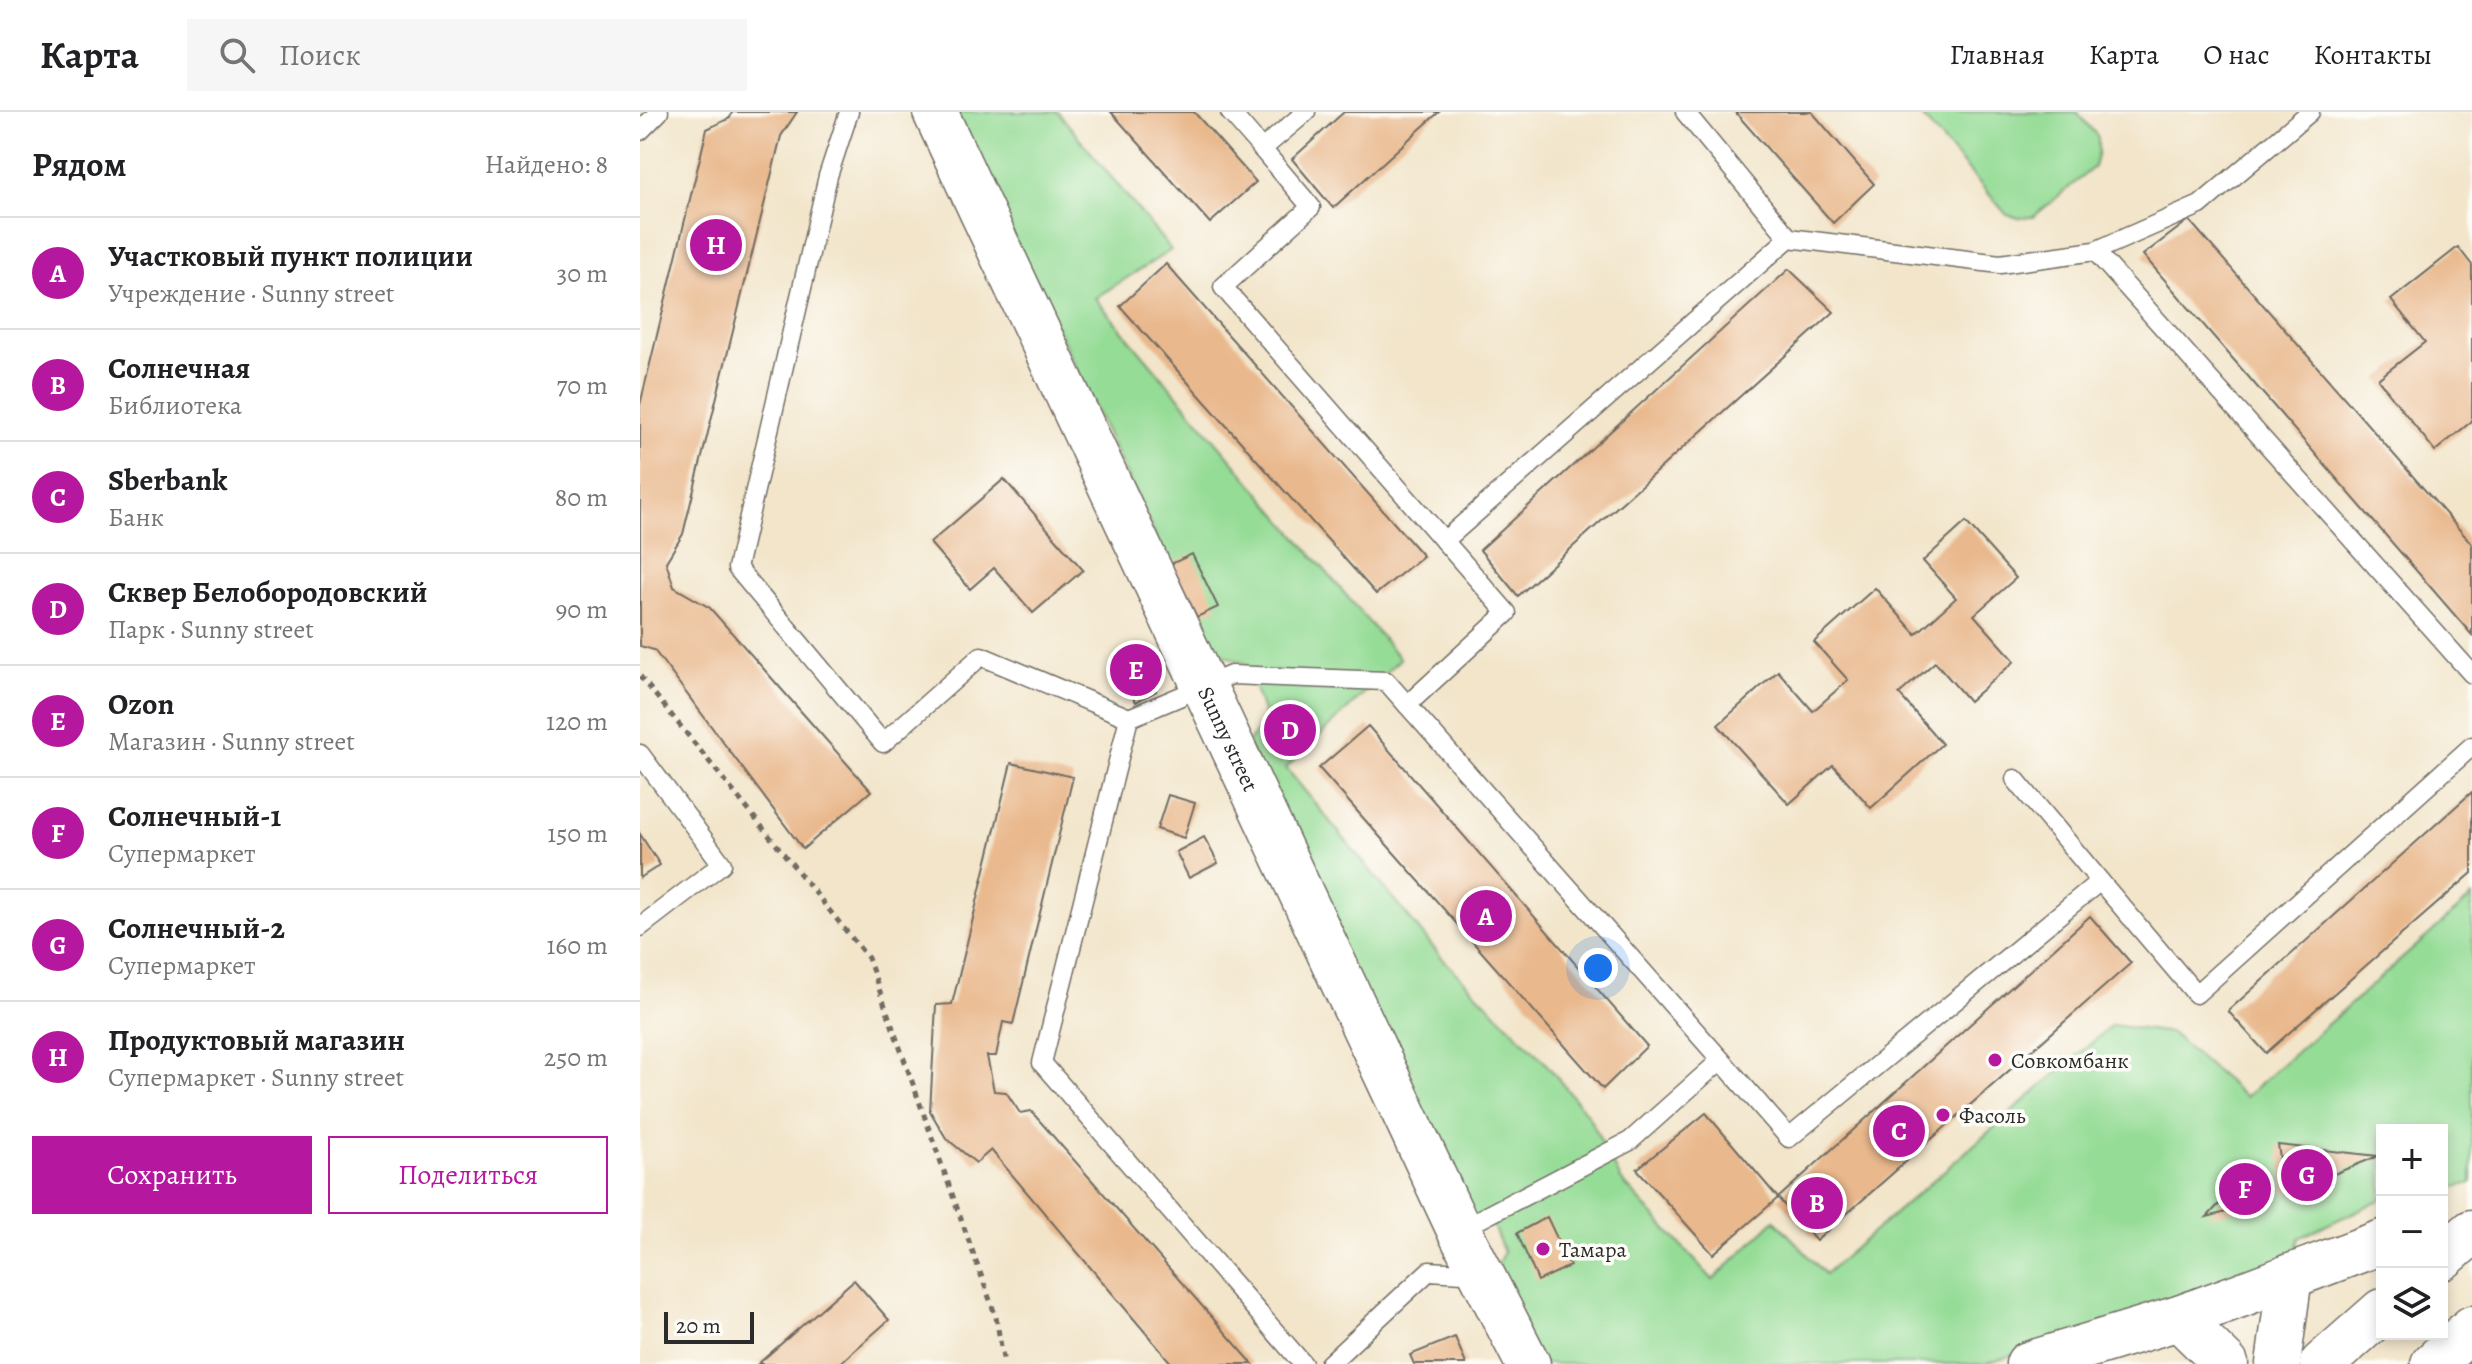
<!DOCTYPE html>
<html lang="ru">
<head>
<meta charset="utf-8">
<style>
  body { margin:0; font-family:Alegreya,serif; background:#f6f6f6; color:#202124 }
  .controls { position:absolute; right:24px; bottom:24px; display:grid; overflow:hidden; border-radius:0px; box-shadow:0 4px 12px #0003 }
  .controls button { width:72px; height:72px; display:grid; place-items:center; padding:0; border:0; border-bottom:2px solid #e0e0e0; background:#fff; color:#202124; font:40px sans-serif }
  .scale { position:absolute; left:24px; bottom:20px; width:90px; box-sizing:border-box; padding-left:8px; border:4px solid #2b2b2b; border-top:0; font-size:22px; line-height:28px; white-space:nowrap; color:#2b2b2b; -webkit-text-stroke:6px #fdfcf7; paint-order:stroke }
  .you { position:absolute; left:958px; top:856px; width:28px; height:28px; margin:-20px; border:6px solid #fff; border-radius:50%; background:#1a73e8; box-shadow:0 0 0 12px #1a73e833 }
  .badge { display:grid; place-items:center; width:52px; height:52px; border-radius:50%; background:#b5179e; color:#fff; font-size:26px; font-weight:700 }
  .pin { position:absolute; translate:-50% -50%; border:4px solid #fff; box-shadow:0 2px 8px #0006 }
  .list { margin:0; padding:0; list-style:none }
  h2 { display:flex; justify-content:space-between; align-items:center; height:104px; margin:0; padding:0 32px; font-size:34px }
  h2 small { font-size:26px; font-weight:400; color:#757577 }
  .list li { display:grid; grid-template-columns:52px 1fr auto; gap:24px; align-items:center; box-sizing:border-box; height:112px; padding:0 32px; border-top:2px solid #e0e0e0 }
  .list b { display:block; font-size:30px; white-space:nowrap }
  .list p { margin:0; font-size:26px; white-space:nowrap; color:#757577 }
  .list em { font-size:26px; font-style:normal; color:#757577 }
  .actions { display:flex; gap:16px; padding:24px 32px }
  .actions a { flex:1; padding:18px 0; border:2px solid #b5179e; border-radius:0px; text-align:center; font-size:28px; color:#b5179e }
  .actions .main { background:#b5179e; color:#fff }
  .icon { flex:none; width:44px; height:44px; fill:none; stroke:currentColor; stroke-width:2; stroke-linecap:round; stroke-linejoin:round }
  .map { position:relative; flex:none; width:1832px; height:1252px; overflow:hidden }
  header { display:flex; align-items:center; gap:48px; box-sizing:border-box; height:112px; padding:0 40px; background:#fff; border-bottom:2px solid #e0e0e0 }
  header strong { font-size:38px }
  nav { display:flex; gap:44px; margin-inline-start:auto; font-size:28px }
  .search { width:560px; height:72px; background:#f6f6f6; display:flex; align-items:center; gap:20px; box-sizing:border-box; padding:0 28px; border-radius:0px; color:#757577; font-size:30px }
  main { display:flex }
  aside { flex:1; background:#fff }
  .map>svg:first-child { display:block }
  .green { fill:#95dc96; stroke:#608460; stroke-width:2 }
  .building { fill:#e9b88c }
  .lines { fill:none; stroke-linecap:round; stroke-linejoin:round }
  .service-casing { stroke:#716c63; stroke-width:21 }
  .tertiary-casing { stroke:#716c63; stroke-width:47 }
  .primary-casing { stroke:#716c63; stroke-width:47 }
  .path { stroke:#716c63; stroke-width:5; stroke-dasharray:6 6; stroke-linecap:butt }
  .service { stroke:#fff; stroke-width:18 }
  .tertiary { stroke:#fff; stroke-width:44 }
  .primary { stroke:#fff; stroke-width:44 }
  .poi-dot { fill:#b5179e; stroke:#fdfcf7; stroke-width:3 }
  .labels { text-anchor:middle; stroke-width:7; stroke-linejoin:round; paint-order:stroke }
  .street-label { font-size:22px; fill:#2b2b2b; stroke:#fdfcf7 }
  .poi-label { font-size:22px; fill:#2b2b2b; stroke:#fdfcf7; text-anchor:start }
</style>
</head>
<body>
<header>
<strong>Карта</strong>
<div class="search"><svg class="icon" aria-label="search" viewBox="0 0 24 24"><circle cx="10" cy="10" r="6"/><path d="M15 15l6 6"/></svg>Поиск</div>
<nav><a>Главная</a><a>Карта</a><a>О нас</a><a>Контакты</a></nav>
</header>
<main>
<aside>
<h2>Рядом<small>Найдено: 8</small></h2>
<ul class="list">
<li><span class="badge">A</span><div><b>Участковый пункт полиции</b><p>Учреждение · Sunny street</p></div><em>30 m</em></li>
<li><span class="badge">B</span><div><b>Солнечная</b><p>Библиотека</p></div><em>70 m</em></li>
<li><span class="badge">C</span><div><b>Sberbank</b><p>Банк</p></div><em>80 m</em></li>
<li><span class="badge">D</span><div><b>Сквер Белобородовский</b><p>Парк · Sunny street</p></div><em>90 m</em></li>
<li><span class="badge">E</span><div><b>Ozon</b><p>Магазин · Sunny street</p></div><em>120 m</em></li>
<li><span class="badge">F</span><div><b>Солнечный-1</b><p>Супермаркет</p></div><em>150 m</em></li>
<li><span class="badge">G</span><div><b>Солнечный-2</b><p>Супермаркет</p></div><em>160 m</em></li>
<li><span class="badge">H</span><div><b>Продуктовый магазин</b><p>Супермаркет · Sunny street</p></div><em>250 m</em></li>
</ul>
<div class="actions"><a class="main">Сохранить</a><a>Поделиться</a></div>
</aside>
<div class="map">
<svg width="1832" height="1252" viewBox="0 0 1832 1252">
  <rect width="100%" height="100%" fill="#fdfcf7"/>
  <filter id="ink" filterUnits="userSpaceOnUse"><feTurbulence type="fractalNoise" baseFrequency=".0125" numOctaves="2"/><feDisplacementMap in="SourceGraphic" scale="16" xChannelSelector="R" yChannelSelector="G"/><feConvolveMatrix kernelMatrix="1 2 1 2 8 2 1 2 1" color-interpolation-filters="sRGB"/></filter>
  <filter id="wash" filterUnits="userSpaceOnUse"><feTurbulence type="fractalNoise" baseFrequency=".006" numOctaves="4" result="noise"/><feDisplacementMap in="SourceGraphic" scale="32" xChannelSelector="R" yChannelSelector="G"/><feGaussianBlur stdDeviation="1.8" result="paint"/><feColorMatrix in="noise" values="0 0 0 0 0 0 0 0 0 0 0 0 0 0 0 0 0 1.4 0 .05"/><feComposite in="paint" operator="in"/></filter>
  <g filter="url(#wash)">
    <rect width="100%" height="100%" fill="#f2e5ca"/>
    <g class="green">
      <path d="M315 0H418L531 138 455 186 760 547 646 656 802 846 903 948 948 1003 981 1068 1073 1168 1135 1108 1185 1162 1472 913 1531 921 1605 985 1832 785V1071L1802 1078V1018H1742V1087L1659 1126 1656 1138 1627 1163 1344 1252H901L854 1158 864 1140 852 1112 824 1107 608 631 625 606 607 552 569 537Z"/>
      <path d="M1278 0H1437L1458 25V40L1454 55 1393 105 1379 106 1367 103Z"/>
    </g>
    <g id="blocks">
      <g class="building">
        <path d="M92 0H157L141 24 43 422 26 450 34 475 70 496 231 679 163 737 14 538 0 534V293L67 17 90 6Z"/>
        <path d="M471 0H554L616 70 570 111Z"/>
        <path d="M704 0H799L693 96 652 47Z"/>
        <path d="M1095 0H1172L1234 72 1193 111Z"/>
        <path d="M1549 108 1832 432V523L1503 143Z"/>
        <path d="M1818 135 1832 153V309L1795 339 1738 267 1785 230 1751 188Z"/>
        <path d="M526 152 783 444 736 482 480 194Z"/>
        <path d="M1149 157 1194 200 878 484 840 438Z"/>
        <path d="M364 367 443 458 393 501 354 456 330 477 290 431Z"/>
        <path d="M1326 410 1376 466 1334 503 1375 549 1329 589 1295 550 1259 582 1302 632 1231 696 1193 653 1149 692 1078 613 1138 559 1173 599 1208 568 1174 530 1235 476 1276 522 1316 486 1283 449Z"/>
        <path d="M552 442 578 495 557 505 531 452Z"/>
        <path d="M499 548 516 579 496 590 479 559Z"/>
        <path d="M728 614 1007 934 963 977 679 656Z"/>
        <path d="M371 651 433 665 373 912 363 910 356 944H347L354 979 366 980 380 1001 391 999 613 1252H532L351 1038 336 1051 306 1026 290 999 296 893 312 892Z"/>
        <path d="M1832 680V761L1626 941 1588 899Z"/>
        <path d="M528 683 555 691 544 726 517 717Z"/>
        <path d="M0 722 20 753 0 766Z"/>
        <path d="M564 725 578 751 549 766 536 740Z"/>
        <path d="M1450 804 1491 851 1176 1129 1138 1086Z"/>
        <path d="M1066 1001 1138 1086 1073 1142 997 1057Z"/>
        <path d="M1638 1033 1738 1044 1645 1082Z"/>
        <path d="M1604 1065 1629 1089 1567 1105Z"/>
        <path d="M907 1105 930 1154 898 1169 877 1121Z"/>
        <path d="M214 1168 249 1208 199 1252H118Z"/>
        <path d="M815 1225 826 1252H774L770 1243Z"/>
      </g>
    </g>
  </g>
  <g filter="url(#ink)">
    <use href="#blocks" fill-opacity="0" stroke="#716c63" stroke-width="2"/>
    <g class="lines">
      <defs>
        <g id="service">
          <path d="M209 0 188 64 97 456 243 631 341 544 489 606 591 563 746 569 1081 948"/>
          <path d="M590 0 622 37"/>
          <path d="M666 0 622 37 671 95 583 175 867 501 767 593"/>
          <path d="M1045 0 1149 126"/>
          <path d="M0 19 19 0"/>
          <path d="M1455 139 1832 562"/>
          <path d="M804 429 1149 126 1360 152 1455 139 1560 93 1670 0"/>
          <path d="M489 606 402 951 663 1252"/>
          <path d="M0 642 82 752 0 815"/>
          <path d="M1375 667 1460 769"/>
          <path d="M819 1118 990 1029 1081 948 1149 1026 1460 769 1556 882 1832 634"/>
          <path d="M689 1252 789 1159 841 1162"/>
        </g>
        <g id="tertiary">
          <path id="s1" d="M295 0 819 1118 888 1252"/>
          <path d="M1539 1206 1586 1252"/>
          <path d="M1388 1252 1539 1206 1742 1130"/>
          <path d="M1638 1252 1650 1164"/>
        </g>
        <g id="primary">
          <path d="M1802 1146 1832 1120"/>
          <path d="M1682 1252 1742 1199"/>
          <path d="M1793 1252 1832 1216"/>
        </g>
      </defs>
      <use href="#service" class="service-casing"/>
      <use href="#tertiary" class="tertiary-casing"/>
      <use href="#primary" class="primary-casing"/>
      <path class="path" d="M0 564 228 846 356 1205 364 1252"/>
      <use href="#service" class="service"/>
      <use href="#tertiary" class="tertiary"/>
      <use href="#primary" class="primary"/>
    </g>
  </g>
  <g class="poi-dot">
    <circle cx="1355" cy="948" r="8"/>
    <circle cx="1303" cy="1003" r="8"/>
    <circle cx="903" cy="1137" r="8"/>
  </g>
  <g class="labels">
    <g class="street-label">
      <text dy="8" stroke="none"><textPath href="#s1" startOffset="692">Sunny street</textPath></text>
    </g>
    <g class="poi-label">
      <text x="1371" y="956">Совкомбанк</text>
      <text x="1319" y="1011">Фасоль</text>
      <text x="919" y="1145">Тамара</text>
    </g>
  </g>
</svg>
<div class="controls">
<button>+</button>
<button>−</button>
<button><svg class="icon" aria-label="layers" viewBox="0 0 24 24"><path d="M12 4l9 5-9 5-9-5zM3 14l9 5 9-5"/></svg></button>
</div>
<div class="scale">20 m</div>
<div class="you"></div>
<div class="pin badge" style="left:846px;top:804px">A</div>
<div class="pin badge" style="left:1177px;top:1091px">B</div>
<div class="pin badge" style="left:1259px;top:1019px">C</div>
<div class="pin badge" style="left:650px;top:618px">D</div>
<div class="pin badge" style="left:496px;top:558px">E</div>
<div class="pin badge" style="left:1605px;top:1077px">F</div>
<div class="pin badge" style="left:1667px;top:1063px">G</div>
<div class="pin badge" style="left:76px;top:133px">H</div>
</div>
</main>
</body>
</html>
